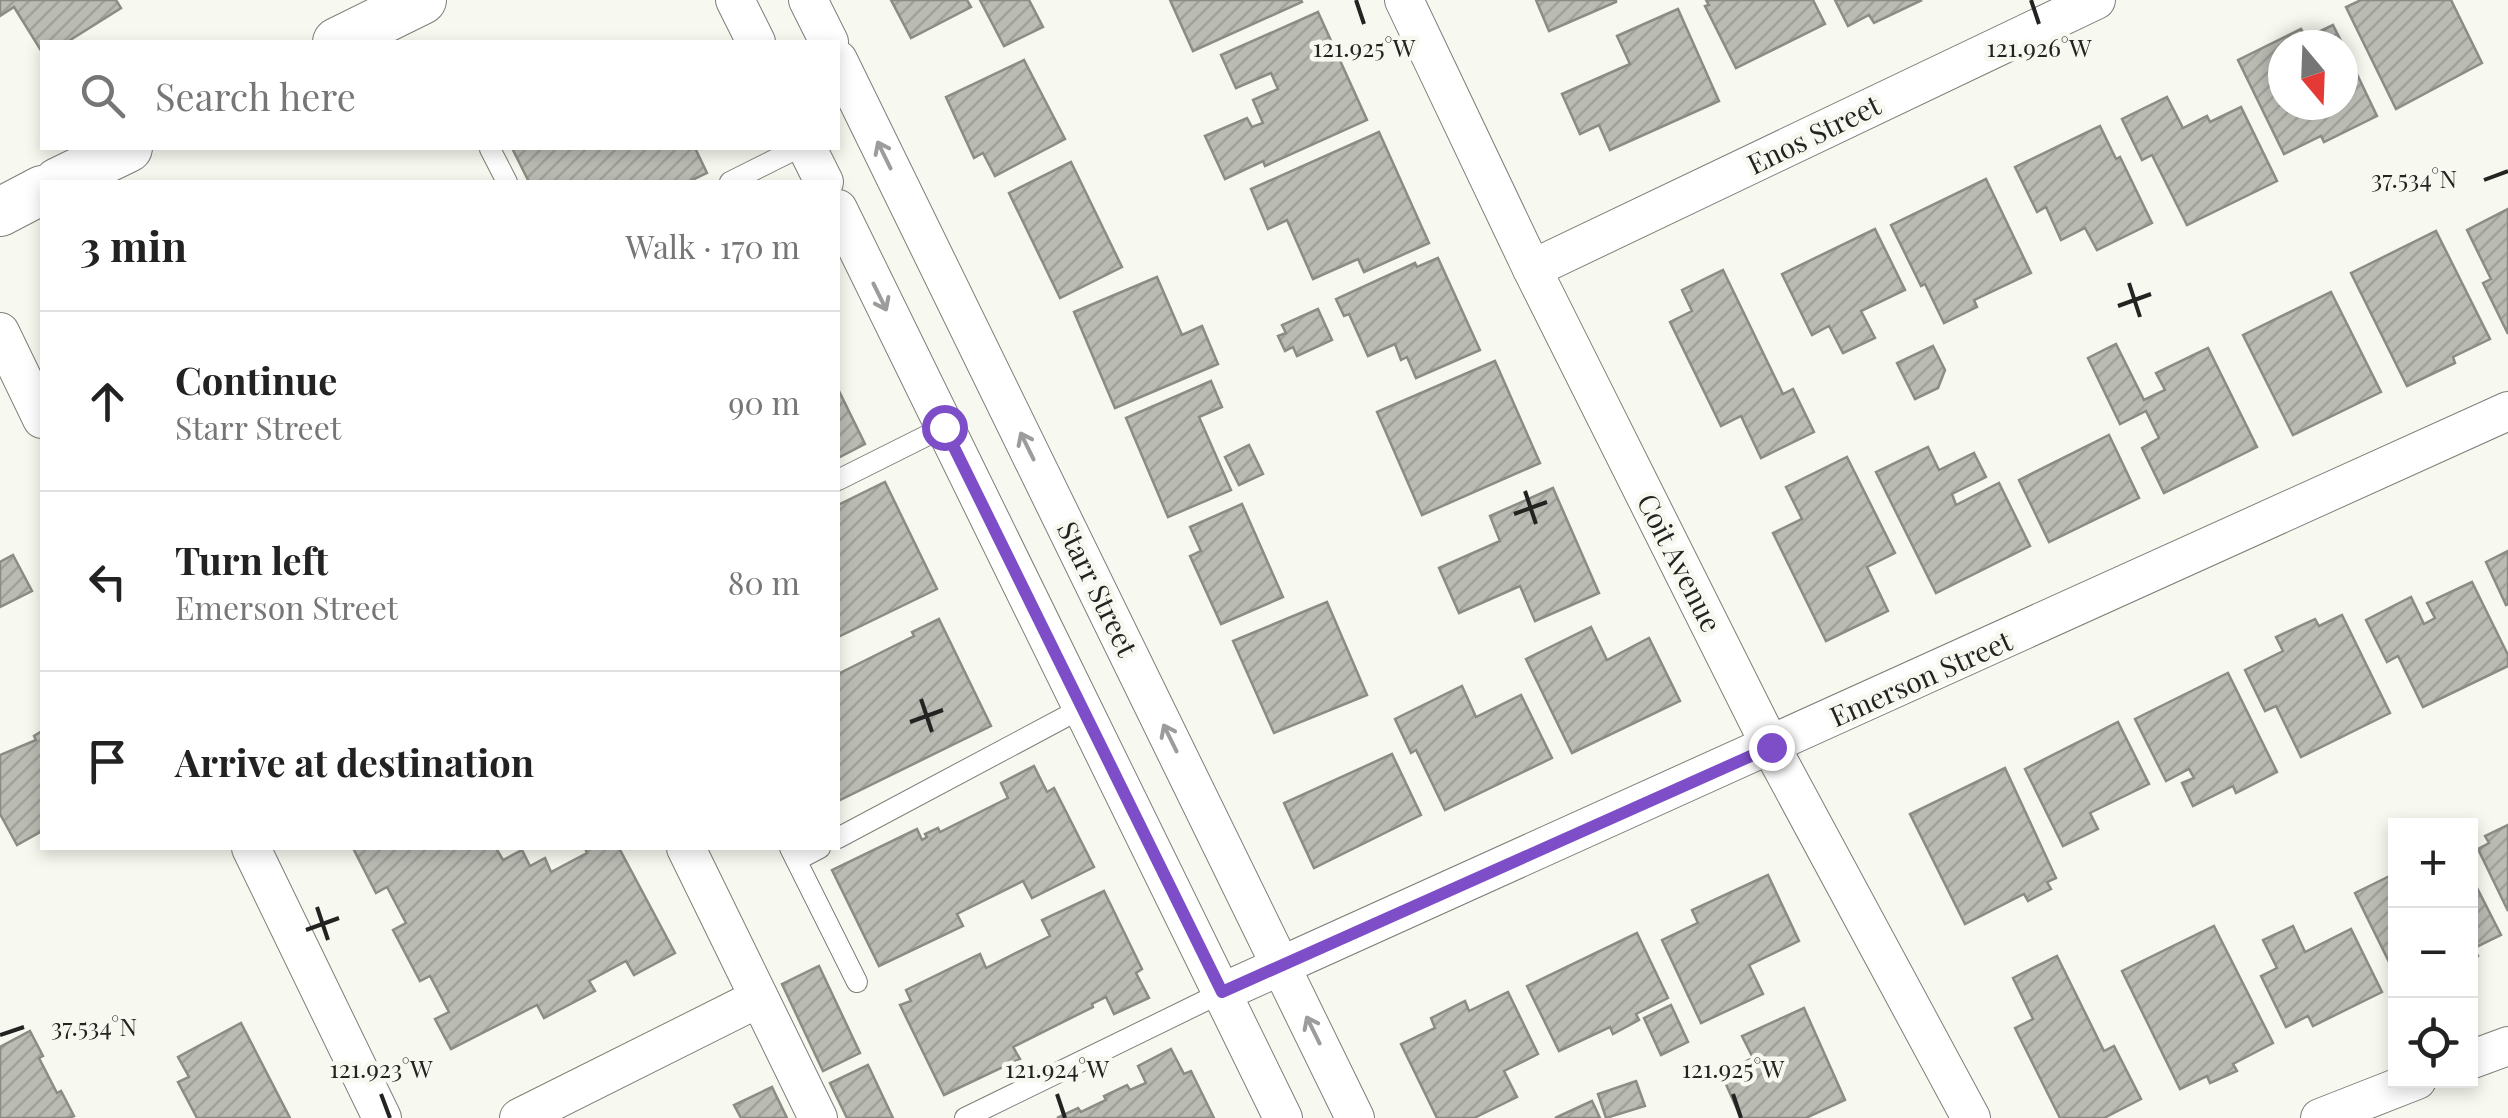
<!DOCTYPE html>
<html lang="en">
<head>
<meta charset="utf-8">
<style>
  body { margin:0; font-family:"Playfair Display",serif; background:#f6f6f6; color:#222 }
  .controls { position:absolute; right:30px; bottom:30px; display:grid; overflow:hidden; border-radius:0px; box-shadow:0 5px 15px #0003 }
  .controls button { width:90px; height:90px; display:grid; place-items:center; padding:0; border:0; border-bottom:2px solid #e0e0e0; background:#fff; color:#222; font:50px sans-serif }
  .compass { position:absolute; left:2268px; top:30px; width:90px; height:90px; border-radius:50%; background:#fff; box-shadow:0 5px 15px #0003; rotate:161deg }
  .stop { position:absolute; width:30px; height:30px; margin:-22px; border:8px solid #7d4ec7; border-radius:50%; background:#fff }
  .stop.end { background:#7d4ec7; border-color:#fff; box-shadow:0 2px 10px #0008 }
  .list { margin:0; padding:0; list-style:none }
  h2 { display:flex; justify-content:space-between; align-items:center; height:130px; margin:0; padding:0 40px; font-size:42px }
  h2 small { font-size:32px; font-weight:400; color:#767676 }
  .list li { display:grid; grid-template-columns:65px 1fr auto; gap:30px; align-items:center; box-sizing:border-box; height:180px; padding:0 40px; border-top:2px solid #e0e0e0 }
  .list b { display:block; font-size:38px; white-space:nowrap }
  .list p { margin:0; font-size:32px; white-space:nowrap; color:#767676 }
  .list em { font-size:32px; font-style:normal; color:#767676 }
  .icon { flex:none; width:55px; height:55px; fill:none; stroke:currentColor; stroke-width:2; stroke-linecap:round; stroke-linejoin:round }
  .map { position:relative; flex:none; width:2508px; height:1118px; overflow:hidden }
  .search { position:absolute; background:#fff; box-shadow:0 5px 15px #0003; left:40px; top:40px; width:800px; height:110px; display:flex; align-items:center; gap:25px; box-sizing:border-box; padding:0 35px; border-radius:0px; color:#767676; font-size:38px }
  .panel { position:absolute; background:#fff; box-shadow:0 5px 15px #0003; left:40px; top:180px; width:800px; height:670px; border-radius:0px }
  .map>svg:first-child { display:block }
  .building { fill:url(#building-hatch); stroke:#8b8d85; stroke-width:2.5 }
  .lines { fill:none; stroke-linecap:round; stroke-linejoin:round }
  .service-casing { stroke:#7d7f78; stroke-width:22 }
  .minor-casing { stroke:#7d7f78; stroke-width:40 }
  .tertiary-casing { stroke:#7d7f78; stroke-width:50 }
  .service { stroke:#fff; stroke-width:20 }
  .minor { stroke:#fff; stroke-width:38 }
  .tertiary { stroke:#fff; stroke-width:48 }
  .oneway { stroke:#9c9c9b }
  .route { stroke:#7d4ec7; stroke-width:12 }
  .ticks { fill:none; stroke:#232421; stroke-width:4 }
  .labels { text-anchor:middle; stroke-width:9; stroke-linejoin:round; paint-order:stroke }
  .street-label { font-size:28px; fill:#232421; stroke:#f7f9f0 }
  .ticks-label { font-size:25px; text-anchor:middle; fill:#232421; stroke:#f7f9f0; stroke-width:9; stroke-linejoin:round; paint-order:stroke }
</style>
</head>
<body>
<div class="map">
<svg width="2508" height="1118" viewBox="0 0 2508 1118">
  <defs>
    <pattern id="building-hatch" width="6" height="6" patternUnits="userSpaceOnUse" patternTransform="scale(2.5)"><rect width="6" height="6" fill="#babcb4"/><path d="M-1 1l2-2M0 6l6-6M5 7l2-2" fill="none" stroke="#a0a19a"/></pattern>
  </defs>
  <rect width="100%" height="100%" fill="#f7f9f0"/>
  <g class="building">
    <path d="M0 0H116L121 8 67 42H42V52L14 7 0 16Z"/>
    <path d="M891 0H967L971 7 911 38Z"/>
    <path d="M980 0H1029L1043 27 1004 46Z"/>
    <path d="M1170 0H1301L1302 2 1193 51Z"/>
    <path d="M1536 0H1616V2L1549 31Z"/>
    <path d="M1706 0H1813L1825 24 1736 68 1705 6 1709 5Z"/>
    <path d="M1835 0H1922L1874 23 1869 15 1848 26Z"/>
    <path d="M2361 0H2451L2482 63 2396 109 2346 7Z"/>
    <path d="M1678 9 1719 101 1610 150 1599 125 1580 134 1562 94 1630 64 1617 36Z"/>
    <path d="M1318 12 1367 120 1265 166 1263 161 1225 179 1205 136 1247 118 1252 127 1263 123 1253 100 1278 89 1271 73 1236 88 1221 55Z"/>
    <path d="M2333 25 2343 45H2283V105H2343V45L2377 116 2324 142 2321 136 2284 154 2238 60 2301 29 2306 38Z"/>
    <path d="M1024 60 1065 139 995 176 983 153 974 158 946 97Z"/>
    <path d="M2167 97 2183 128 2207 116 2210 122 2241 107 2277 181 2187 225 2152 155 2142 160 2122 119Z"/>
    <path d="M2100 126 2116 159 2120 157 2152 223 2097 250 2085 228 2061 240 2046 207 2037 212 2015 167Z"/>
    <path d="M1379 132 1429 243 1364 272 1358 259 1313 279 1287 220 1268 229 1251 189Z"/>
    <path d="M512 148H695L707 173 688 182H529Z"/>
    <path d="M1071 162 1122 267 1060 298 1009 193Z"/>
    <path d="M1986 179 2031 273 1974 300 1977 307 1944 323 1925 284 1921 286 1891 225Z"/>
    <path d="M2508 209V334L2483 283 2491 279 2467 230Z"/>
    <path d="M1875 229 1905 290 1861 311 1875 338 1843 353 1829 326 1812 335 1782 274Z"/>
    <path d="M2436 231 2490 339 2453 357 2455 363 2407 386 2351 273Z"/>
    <path d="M1438 258 1480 350 1416 378 1407 357 1401 360 1395 344 1368 356 1349 314 1344 316 1336 299 1415 263 1417 267Z"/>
    <path d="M1723 270 1783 394 1793 389 1814 432 1761 458 1741 416 1721 426 1670 322 1692 311 1682 290Z"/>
    <path d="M1157 277 1182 335 1202 326 1218 364 1115 408 1074 312Z"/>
    <path d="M2331 292 2381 392 2293 435 2243 335Z"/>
    <path d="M1318 309 1332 340 1297 356 1293 347 1285 351 1278 336 1286 333 1282 325Z"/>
    <path d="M2116 344 2144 400 2165 390 2156 373 2208 348 2257 447 2164 493 2142 448 2159 438 2146 411 2120 424 2088 358Z"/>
    <path d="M1933 346 1945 370 1938 388 1915 399 1897 363Z"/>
    <path d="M1495 361 1540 463 1422 515 1377 412Z"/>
    <path d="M1211 381 1222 407 1199 417 1231 490 1168 517 1126 418Z"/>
    <path d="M838 389 865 444 838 458Z"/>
    <path d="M2109 435 2139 498 2049 542 2019 480Z"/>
    <path d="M1249 445 1263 474 1239 485 1225 457Z"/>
    <path d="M1928 447 1939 470 1974 453 1986 477 1952 494 1956 505 1999 483 2030 546 1936 593 1876 472Z"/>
    <path d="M1847 457 1895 553 1867 567 1888 611 1826 641 1773 533 1802 519 1786 487Z"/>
    <path d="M885 482 937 589 838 637V505Z"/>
    <path d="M1553 488 1599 593 1535 621 1520 586 1459 613 1439 568 1500 541 1490 516Z"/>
    <path d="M1242 504 1283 597 1221 624 1190 556 1201 551 1190 527Z"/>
    <path d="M2508 551V604L2506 605 2486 562Z"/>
    <path d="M13 555 32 591 0 607V562Z"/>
    <path d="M2472 582 2508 655V666L2423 707 2398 656 2387 662 2366 620 2411 597 2424 624 2435 618 2427 603Z"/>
    <path d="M1327 602 1367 695 1274 733 1233 641Z"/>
    <path d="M2342 615 2390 713 2301 757 2276 706 2265 711 2245 670 2283 651 2276 637 2315 619 2319 626Z"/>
    <path d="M939 619 991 726 838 801V674L914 636 912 632Z"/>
    <path d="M1591 627 1607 660 1649 638 1680 701 1572 753 1526 659Z"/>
    <path d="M2228 673 2277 772 2236 793 2233 786 2193 806 2182 783 2194 778 2189 769 2166 781 2135 719Z"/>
    <path d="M1462 686 1476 717 1521 695 1552 758 1445 810 1416 750 1411 753 1395 719Z"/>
    <path d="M2118 722 2149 784 2090 813 2098 829 2063 846 2025 769Z"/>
    <path d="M42 731V831L17 845 0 814V755L36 740 34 736Z"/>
    <path d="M1392 754 1421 815 1314 868 1284 803Z"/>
    <path d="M1034 766 1047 792 1054 788 1094 867 1032 898 1023 881 957 914 963 926 879 966 832 870 917 829 922 840 927 837 925 834 938 828 940 832 1008 798 1001 783Z"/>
    <path d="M2005 768 2056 878 2047 882 2051 889 2028 901 2024 894 1965 924 1910 814Z"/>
    <path d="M2508 825V911L2478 849 2489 843 2485 836Z"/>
    <path d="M353 848H496L503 860 522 850 530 866 545 858 551 872 587 853 585 848H619L675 953 634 975 626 961 589 981 595 991 544 1018 537 1005 451 1049 435 1019 449 1012 430 976 420 981 393 930 406 923 387 887 376 893Z"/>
    <path d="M2396 873V976L2355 893Z"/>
    <path d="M2470 874 2501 935 2474 948 2478 956 2470 960Z"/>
    <path d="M1768 875 1799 941 1749 965 1763 994 1701 1023 1662 940 1698 923 1692 910Z"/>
    <path d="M1104 891 1142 969 1136 973 1149 998 1114 1014 1106 997 1092 1004 1093 1007 1013 1047 1020 1059 944 1095 900 1005 911 1001 906 990 980 954 986 968 1050 936 1042 920Z"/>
    <path d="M2214 926 2273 1043 2233 1064 2237 1071 2210 1083 2207 1076 2180 1089 2122 971Z"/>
    <path d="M2293 926 2305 952 2351 929 2382 992 2313 1026 2308 1016 2286 1027 2261 976 2277 968 2263 940Z"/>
    <path d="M1637 933 1668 998 1636 1014 1639 1020 1613 1034 1610 1027 1559 1051 1527 986Z"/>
    <path d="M2057 956 2104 1051 2114 1046 2141 1099 2104 1118H2060L2015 1028 2033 1019 2013 978Z"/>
    <path d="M819 966 860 1053 823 1071 782 984Z"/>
    <path d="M1508 992 1538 1054 1504 1071 1517 1097 1474 1118H1437L1401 1044 1435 1028 1431 1018 1465 1001 1469 1011Z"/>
    <path d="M1671 1005 1688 1042 1661 1055 1644 1018Z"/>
    <path d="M1804 1008 1845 1100 1806 1118H1741L1721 1073 1753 1058 1742 1036Z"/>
    <path d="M241 1023 290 1118H197L178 1082 189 1077 178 1057Z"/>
    <path d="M30 1031 43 1056 39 1058 57 1093 61 1091 74 1116 69 1118H0V1047Z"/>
    <path d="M1171 1049 1184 1074 1191 1071 1214 1118H1057L1078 1108 1081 1112 1106 1100 1104 1096 1127 1085 1130 1090 1146 1083 1138 1066Z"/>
    <path d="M868 1065 893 1118H847L830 1083Z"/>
    <path d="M1636 1081 1645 1106 1606 1118 1598 1094Z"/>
    <path d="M772 1087 787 1118H741L734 1105Z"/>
    <path d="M1592 1101 1600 1118H1555Z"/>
  </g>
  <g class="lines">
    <defs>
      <g id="service">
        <path d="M490 149 507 182"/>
        <path d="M730 182 798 148"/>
        <path d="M838 480 944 427"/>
        <path d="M838 838 1082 708"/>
        <path d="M790 848 857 982"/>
        <path d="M797 860 820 848"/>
        <path d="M965 1118 1223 992"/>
      </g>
      <g id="minor">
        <path d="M735 0 756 42"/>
        <path d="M808 0 829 42"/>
        <path d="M1404 0 1532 269 1771 747 1971 1118"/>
        <path d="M838 60 1355 1118"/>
        <path d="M807 148 824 182"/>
        <path d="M838 209 1283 1118"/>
        <path d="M1532 269 2096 0"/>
        <path d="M0 332 42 419"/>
        <path d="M251 848 382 1118"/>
        <path d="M686 848 818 1118"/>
        <path d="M1223 992 2508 411"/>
        <path d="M2470 1060 2508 1046"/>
        <path d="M519 1118 759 998"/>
        <path d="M2320 1118 2417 1080"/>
      </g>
      <g id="tertiary">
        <path d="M337 42 422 0"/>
        <path d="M58 182 128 148"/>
        <path d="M0 212 42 190"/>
      </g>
    </defs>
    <use href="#service" class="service-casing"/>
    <use href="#minor" class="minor-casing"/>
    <use href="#tertiary" class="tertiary-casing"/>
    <use href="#service" class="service"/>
    <use href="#minor" class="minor"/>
    <use href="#tertiary" class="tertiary"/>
  </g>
  <defs><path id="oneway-shaft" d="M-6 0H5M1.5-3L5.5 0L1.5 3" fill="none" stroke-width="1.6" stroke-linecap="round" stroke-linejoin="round" transform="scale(2.5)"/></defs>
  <g class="oneway">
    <use href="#oneway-shaft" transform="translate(884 155) rotate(-116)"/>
    <use href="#oneway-shaft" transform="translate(880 297) rotate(64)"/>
    <use href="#oneway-shaft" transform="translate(1027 446) rotate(-116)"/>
    <use href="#oneway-shaft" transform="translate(1170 738) rotate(-116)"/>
    <use href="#oneway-shaft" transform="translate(1313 1030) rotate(-116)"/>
  </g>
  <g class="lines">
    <path class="route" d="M944 427 1222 992 1771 747"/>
  </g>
  <path class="ticks" d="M1356 0 1364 24M2031 0 2039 24M2484 180 2508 171M2129 283 2140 317M2118 306 2151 294M1525 491 1536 524M1514 514 1547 502M921 699 932 732M910 722 943 710M317 907 328 940M306 930 339 918M0 1035 24 1027M381 1094 390 1118M1057 1094 1065 1118M1733 1094 1741 1118"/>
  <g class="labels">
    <g class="street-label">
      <text transform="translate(1814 135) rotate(-26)" y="10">Enos Street</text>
      <text transform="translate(1679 563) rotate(63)" y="10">Coit Avenue</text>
      <text transform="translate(1097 589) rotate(64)" y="10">Starr Street</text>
      <text transform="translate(1921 679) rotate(-24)" y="10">Emerson Street</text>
    </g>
  </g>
  <g class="ticks-label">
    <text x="1364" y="57">121.925°W</text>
    <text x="2039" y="57">121.926°W</text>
    <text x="2414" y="188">37.534°N</text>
    <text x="94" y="1036">37.534°N</text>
    <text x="381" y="1078">121.923°W</text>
    <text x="1057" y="1078">121.924°W</text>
    <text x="1733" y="1078">121.925°W</text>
  </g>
</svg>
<div class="controls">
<button>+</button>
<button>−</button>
<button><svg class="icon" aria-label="locate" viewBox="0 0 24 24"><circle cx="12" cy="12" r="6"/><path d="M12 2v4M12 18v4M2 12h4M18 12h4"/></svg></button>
</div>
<svg class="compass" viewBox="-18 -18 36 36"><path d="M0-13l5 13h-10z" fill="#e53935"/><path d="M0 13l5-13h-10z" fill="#767676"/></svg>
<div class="stop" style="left:944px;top:427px"></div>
<div class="stop end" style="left:1771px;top:747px"></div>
<div class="search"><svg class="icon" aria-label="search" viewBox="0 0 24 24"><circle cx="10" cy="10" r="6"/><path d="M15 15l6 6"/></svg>Search here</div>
<section class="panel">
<h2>3 min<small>Walk · 170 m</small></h2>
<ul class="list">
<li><svg class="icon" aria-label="ahead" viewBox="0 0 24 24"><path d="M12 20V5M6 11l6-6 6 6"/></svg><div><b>Continue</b><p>Starr Street</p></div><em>90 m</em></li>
<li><svg class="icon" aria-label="left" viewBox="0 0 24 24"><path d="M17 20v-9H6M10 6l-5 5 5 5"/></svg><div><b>Turn left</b><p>Emerson Street</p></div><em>80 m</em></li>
<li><svg class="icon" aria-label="arrive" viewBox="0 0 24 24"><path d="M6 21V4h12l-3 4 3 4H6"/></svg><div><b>Arrive at destination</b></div></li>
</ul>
</section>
</div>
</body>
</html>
